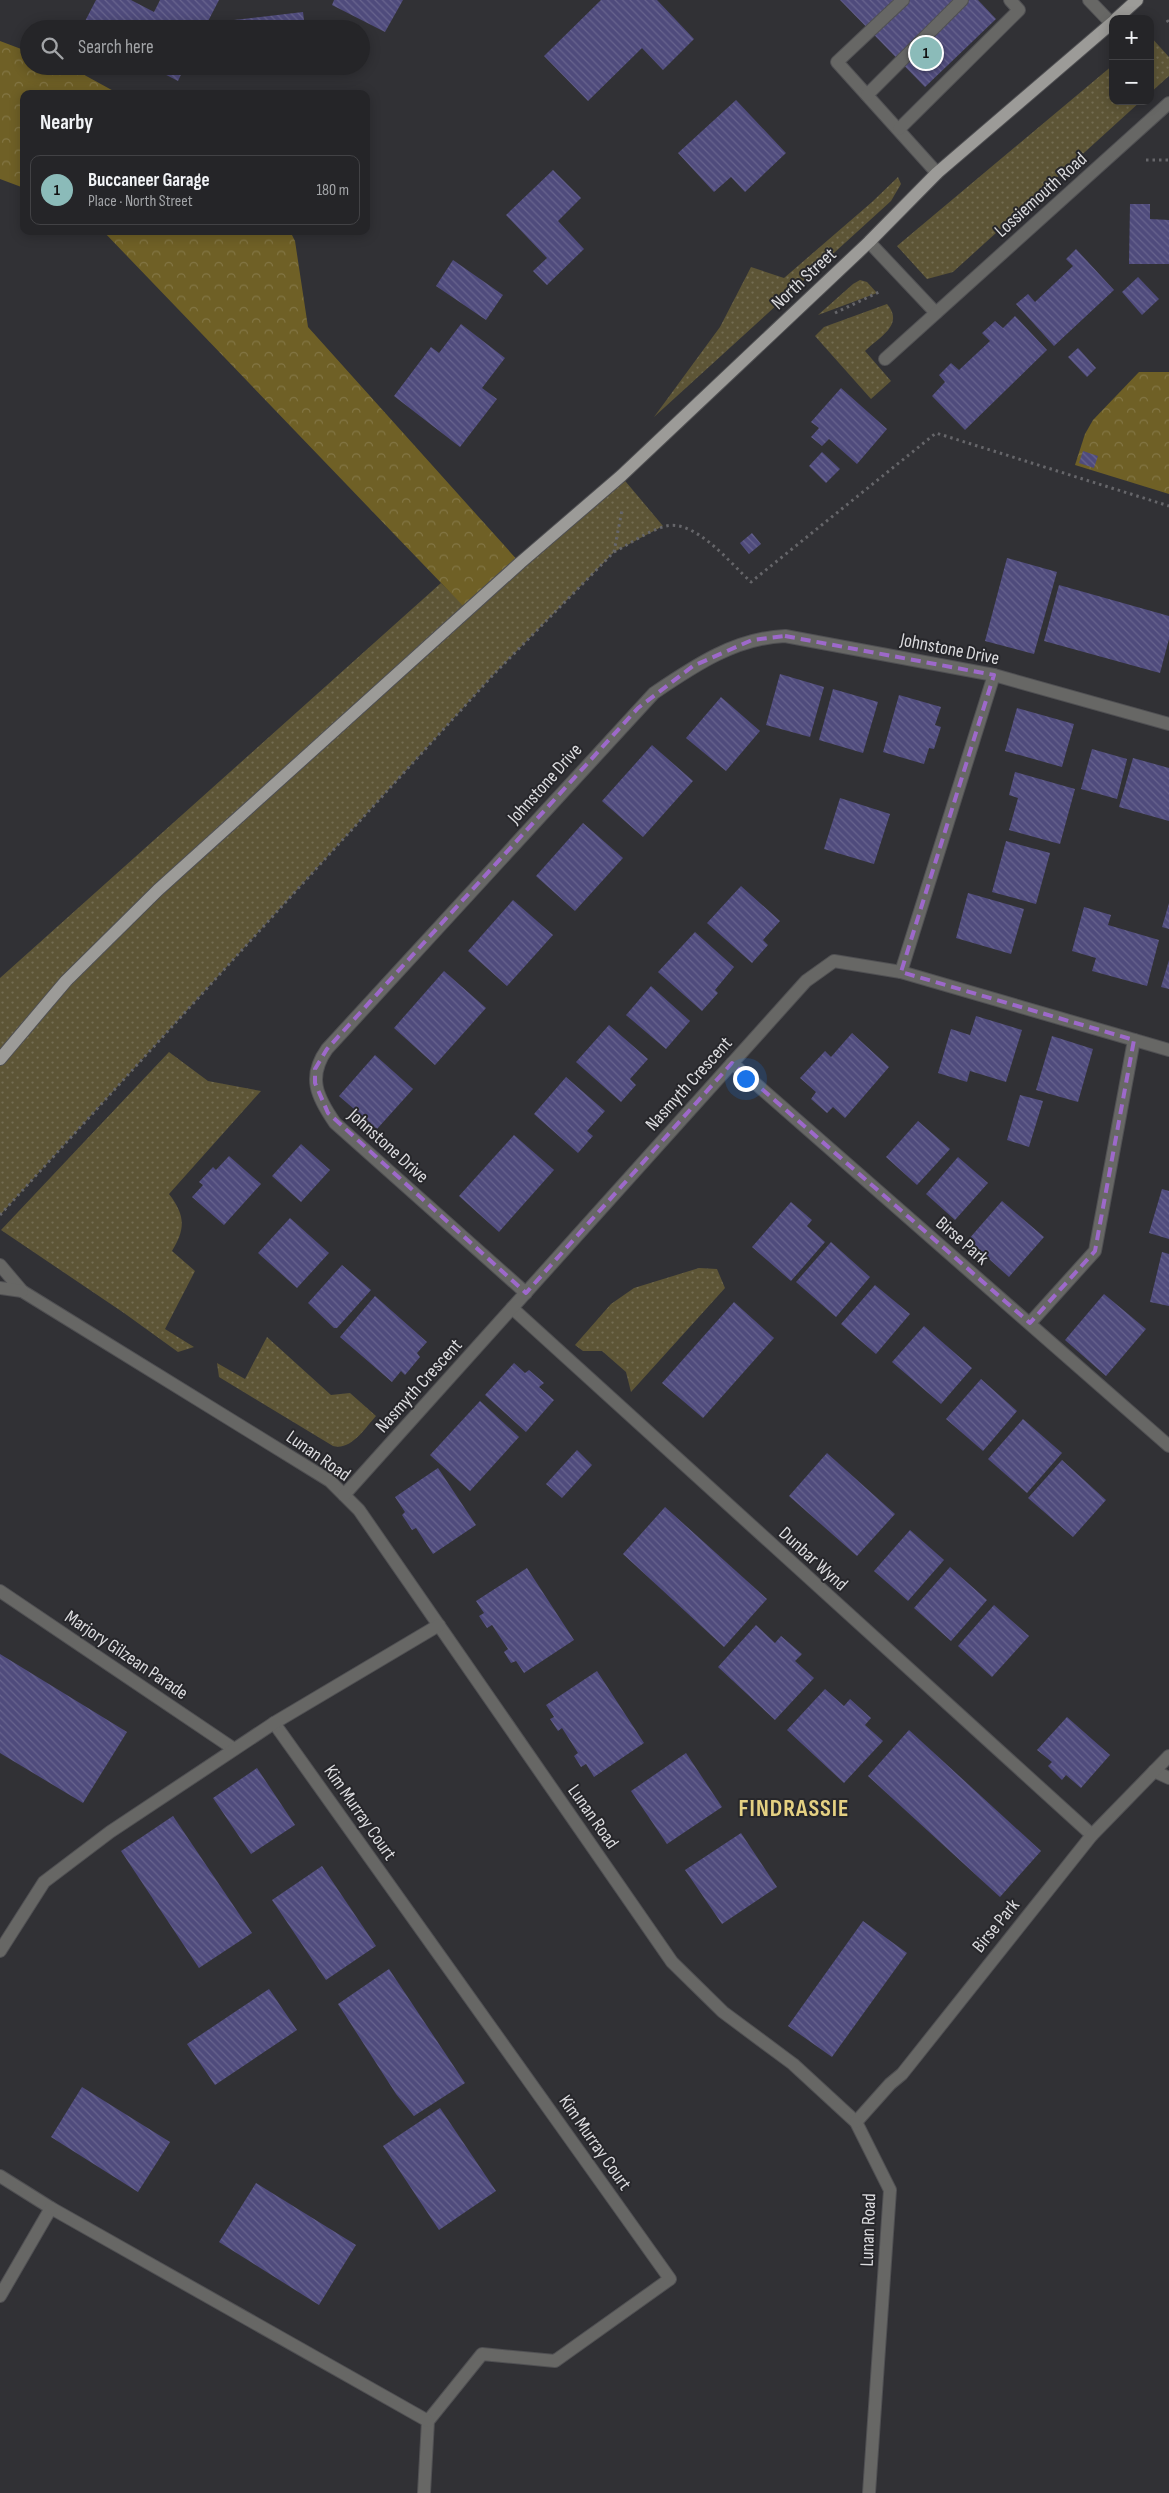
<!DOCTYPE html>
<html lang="en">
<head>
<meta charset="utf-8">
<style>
  body { margin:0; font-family:"Sofia Sans Condensed",sans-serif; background:#313134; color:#f1f3f6 }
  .controls { position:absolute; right:15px; top:15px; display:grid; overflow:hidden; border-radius:10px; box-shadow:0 2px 12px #0003 }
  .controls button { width:45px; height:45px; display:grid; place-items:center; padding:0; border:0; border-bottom:1px solid #424245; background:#252528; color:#f1f3f6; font:25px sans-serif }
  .you { position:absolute; left:745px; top:1078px; width:18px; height:18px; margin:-12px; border:4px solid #fff; border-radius:50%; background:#1a73e8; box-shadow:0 0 0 8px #1a73e833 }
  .badge { display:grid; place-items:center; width:32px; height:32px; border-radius:50%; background:#8bbbb9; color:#111; font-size:16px; font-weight:700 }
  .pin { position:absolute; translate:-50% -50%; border:2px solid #fff; box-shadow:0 1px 5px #0006 }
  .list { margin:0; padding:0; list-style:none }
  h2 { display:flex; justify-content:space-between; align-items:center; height:65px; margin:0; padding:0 20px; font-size:21px }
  h2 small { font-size:16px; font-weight:400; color:#a3a5a8 }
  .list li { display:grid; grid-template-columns:32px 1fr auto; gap:15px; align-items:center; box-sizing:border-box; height:70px; margin:0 10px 10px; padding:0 10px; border:1px solid #424245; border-radius:10px }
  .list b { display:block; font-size:19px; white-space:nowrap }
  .list p { margin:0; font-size:16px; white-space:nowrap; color:#a3a5a8 }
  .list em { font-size:16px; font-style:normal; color:#a3a5a8 }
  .icon { flex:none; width:28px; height:28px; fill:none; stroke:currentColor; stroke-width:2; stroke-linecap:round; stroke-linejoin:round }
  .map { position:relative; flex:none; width:1169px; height:2493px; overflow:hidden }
  .search { position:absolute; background:#252528; box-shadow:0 2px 12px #0003; left:20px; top:20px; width:350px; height:55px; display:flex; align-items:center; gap:12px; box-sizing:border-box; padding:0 18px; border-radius:28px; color:#a3a5a8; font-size:19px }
  .panel { position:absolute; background:#252528; box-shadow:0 2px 12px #0003; left:20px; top:90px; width:350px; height:145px; border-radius:10px }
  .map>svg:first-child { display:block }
  .grass { fill:url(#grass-dots) }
  .forest { fill:url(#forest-crowns) }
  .building { fill:url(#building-back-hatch) }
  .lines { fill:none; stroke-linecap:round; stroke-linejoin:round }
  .service-casing { stroke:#505053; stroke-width:14 }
  .minor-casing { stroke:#505053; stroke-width:14 }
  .tertiary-casing { stroke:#505053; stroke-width:14 }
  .primary-casing { stroke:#505053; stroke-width:14 }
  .path { stroke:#66666a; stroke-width:3; stroke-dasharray:2.5 4; stroke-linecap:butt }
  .service { stroke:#676765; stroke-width:12 }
  .minor { stroke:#676765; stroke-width:12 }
  .tertiary { stroke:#676765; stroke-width:12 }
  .primary { stroke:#9c9b98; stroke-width:12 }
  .marked { fill:none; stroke:#9d69ca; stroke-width:4; stroke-dasharray:10 6; stroke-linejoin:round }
  .labels { text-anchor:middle; stroke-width:4; stroke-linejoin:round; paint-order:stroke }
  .street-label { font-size:19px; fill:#dbdbde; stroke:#27272b }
  .district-label { font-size:24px; font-weight:bold; letter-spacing:1px; fill:#e4d082; stroke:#27272b }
</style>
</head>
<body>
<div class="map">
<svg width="1169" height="2493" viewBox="0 0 1169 2493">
  <defs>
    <pattern id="grass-dots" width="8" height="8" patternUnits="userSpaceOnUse" patternTransform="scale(1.25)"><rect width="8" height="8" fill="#5d5536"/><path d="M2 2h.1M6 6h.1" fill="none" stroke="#746d53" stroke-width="1.8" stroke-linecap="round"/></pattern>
    <pattern id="forest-crowns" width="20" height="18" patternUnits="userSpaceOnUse" patternTransform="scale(1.25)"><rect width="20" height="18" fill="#6f6026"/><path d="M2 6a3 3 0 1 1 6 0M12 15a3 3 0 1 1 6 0" fill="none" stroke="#837645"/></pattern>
    <pattern id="building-back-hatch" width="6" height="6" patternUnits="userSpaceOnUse" patternTransform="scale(1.25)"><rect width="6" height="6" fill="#4f4b7c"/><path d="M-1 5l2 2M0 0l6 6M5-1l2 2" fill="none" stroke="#68648e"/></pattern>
  </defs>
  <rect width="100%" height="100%" fill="#313135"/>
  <g class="grass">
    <path d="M1150 36 1169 57V76L1150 93Z"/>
    <path d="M1113 65V101H1141L953 272 927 279 897 246Z"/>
    <path d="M898 177 901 184 891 201 654 417 720 327 751 267 784 278 872 202Z"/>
    <path d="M860 280 867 282 877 293 818 315 853 284Z"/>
    <path d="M887 304C905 325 879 337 865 351L891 381 871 399 815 336 824 327Z"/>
    <path d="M621 476 663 526 614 552 493 675 0 1215V978L441 583 468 610Z"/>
    <path d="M169 1052 208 1081 261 1091 169 1194C185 1215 186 1228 172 1251L195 1271 165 1329 194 1347 178 1352 124 1313 1 1230Z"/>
    <path d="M699 1268 717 1269 725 1288 631 1392 626 1372 602 1351H583L575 1345 611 1304 634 1288Z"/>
    <path d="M267 1337 331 1395 350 1393 376 1416C365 1428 351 1451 333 1446L219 1377 217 1363 245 1379Z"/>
  </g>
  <g class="forest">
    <path d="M0 41 29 52V66H68L119 94H24V188L0 179Z"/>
    <path d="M103 231H290L295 241 308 327 520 563 468 611Z"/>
    <path d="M1139 372H1169V494L1075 465 1085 434 1093 420Z"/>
  </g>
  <g class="building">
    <path d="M96 0H131L154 12 160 0H219L204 29H81Z"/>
    <path d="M334 0H403L385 32 332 5Z"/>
    <path d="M601 0H657L694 39 663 70 642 48 588 101 544 56Z"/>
    <path d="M840 0H978L996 19 925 87Z"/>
    <path d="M303 12 305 29H226L225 21Z"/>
    <path d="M149 66H185L178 81Z"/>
    <path d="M230 66H259L260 67 231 71Z"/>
    <path d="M736 100 786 153 745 192 731 177 714 192 678 153Z"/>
    <path d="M553 170 581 198 558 221 584 249 547 285 533 271 547 258 506 215Z"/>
    <path d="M1130 204H1150V219L1169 220V264H1129Z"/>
    <path d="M1076 249 1114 290 1054 346 1016 304 1028 294 1035 302 1073 266 1066 259Z"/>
    <path d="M453 260 503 295 486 320 436 286Z"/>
    <path d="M1138 277 1159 299 1142 315 1122 292Z"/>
    <path d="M1015 316 1047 350 965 430 932 396 945 382 939 375 951 363 959 370 990 341 982 333 995 321 1003 328Z"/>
    <path d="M461 324 505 358 482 388 497 399 460 447 394 396 431 347 439 353Z"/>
    <path d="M1078 348 1096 368 1087 377 1068 357Z"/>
    <path d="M841 388 887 429 857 464 829 439 822 446 811 437 819 428 811 422Z"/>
    <path d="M1083 451 1098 456 1094 468 1079 463Z"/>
    <path d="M822 452 840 469 826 483 809 466Z"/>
    <path d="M752 533 761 544 749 554 740 543Z"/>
    <path d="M1007 558 1057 572 1034 654 985 641Z"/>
    <path d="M1059 585 1169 616V639L1160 673 1044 641Z"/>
    <path d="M780 674 824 687 810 737 766 725Z"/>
    <path d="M833 689 878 702 863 753 819 740Z"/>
    <path d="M899 695 941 707 935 725 941 727 934 749 929 748 924 764 883 752Z"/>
    <path d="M721 697 760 731 726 771 686 738Z"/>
    <path d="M1017 708 1074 724 1062 767 1005 751Z"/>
    <path d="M652 745 693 781 643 837 602 801Z"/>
    <path d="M1092 749 1127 759 1117 799 1081 789Z"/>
    <path d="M1133 758 1169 768V821L1119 807Z"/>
    <path d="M1015 772 1075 789 1060 844 1009 830 1018 798 1009 795Z"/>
    <path d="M840 798 890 814 874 864 824 849Z"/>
    <path d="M583 823 623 858 575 911 536 876Z"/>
    <path d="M1006 841 1050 853 1036 904 992 892Z"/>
    <path d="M741 886 780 921 763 940 768 945 752 963 707 923Z"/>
    <path d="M968 893 1024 909 1011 954 956 938Z"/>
    <path d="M513 900 553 935 507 986 468 951Z"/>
    <path d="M1169 903V929L1162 927Z"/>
    <path d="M1084 907 1111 915 1108 925 1159 940 1147 986 1092 971 1096 958 1072 951Z"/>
    <path d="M695 932 734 967 715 990 718 993 702 1011 658 972Z"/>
    <path d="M1169 960V989L1161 987Z"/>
    <path d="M444 971 486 1008 435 1065 394 1028Z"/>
    <path d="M651 986 690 1021 666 1049 626 1015Z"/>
    <path d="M976 1016 1022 1030 1006 1082 970 1071 967 1082 938 1073 951 1029 970 1035Z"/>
    <path d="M609 1025 648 1059 630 1079 636 1085 621 1102 576 1062Z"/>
    <path d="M852 1033 889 1067 845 1118 833 1107 827 1113 811 1099 816 1092 800 1078 825 1051 831 1057Z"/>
    <path d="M1052 1036 1093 1049 1078 1102 1036 1090Z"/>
    <path d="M375 1055 413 1089 377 1129 339 1096Z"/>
    <path d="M566 1077 605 1111 587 1131 593 1136 578 1153 534 1114Z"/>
    <path d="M1020 1095 1043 1101 1029 1147 1007 1140Z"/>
    <path d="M918 1121 950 1149 917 1185 886 1157Z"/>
    <path d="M514 1135 554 1170 499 1232 459 1196Z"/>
    <path d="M301 1144 330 1170 301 1202 272 1176Z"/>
    <path d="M229 1156 261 1184 224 1225 192 1197 203 1185 199 1182 213 1167 216 1170Z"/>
    <path d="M958 1157 988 1183 955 1220 926 1194Z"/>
    <path d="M1162 1189 1169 1191V1239L1149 1233Z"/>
    <path d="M1002 1201 1044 1237 1009 1277 968 1240Z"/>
    <path d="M791 1202 812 1220 807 1226 825 1242 791 1281 752 1247Z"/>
    <path d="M290 1218 329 1253 297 1288 258 1253Z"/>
    <path d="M831 1242 870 1277 836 1317 796 1282Z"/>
    <path d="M1162 1252 1169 1254V1306L1150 1302Z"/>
    <path d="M342 1265 371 1290 337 1328H334L308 1303Z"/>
    <path d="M875 1285 910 1314 876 1354 841 1324Z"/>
    <path d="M1104 1294 1146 1329 1106 1376 1065 1340Z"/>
    <path d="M375 1296 427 1342 417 1353 420 1357 405 1375 401 1371 392 1382 340 1337Z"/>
    <path d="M734 1302 774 1338 703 1418 662 1383Z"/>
    <path d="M924 1326 972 1368 941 1404 892 1362Z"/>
    <path d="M514 1363 525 1373 529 1370 544 1383 539 1387 554 1400 526 1432 485 1395Z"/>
    <path d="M981 1379 1017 1411 983 1451 946 1419Z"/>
    <path d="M480 1401 519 1437 470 1491 430 1455Z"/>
    <path d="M1023 1419 1062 1453 1027 1493 988 1459Z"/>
    <path d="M577 1450 592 1465 562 1498 546 1484Z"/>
    <path d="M827 1453 895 1514 857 1556 789 1496Z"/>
    <path d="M1062 1460 1106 1500 1073 1537 1028 1498Z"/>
    <path d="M438 1468 476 1525 433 1554 416 1528 412 1530 402 1515 405 1512 395 1497Z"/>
    <path d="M665 1507 767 1599 724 1647 623 1554Z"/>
    <path d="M910 1530 944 1560 908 1601 874 1571Z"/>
    <path d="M950 1567 987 1600 951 1641 914 1608Z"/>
    <path d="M527 1568 574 1640 524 1673 516 1661 511 1663 504 1652 508 1649 492 1625 487 1628 479 1616 484 1613 476 1601Z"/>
    <path d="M994 1605 1029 1636 992 1677 958 1646Z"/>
    <path d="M756 1625 775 1643 781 1636 802 1654 795 1661 814 1678 775 1720 718 1667Z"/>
    <path d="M0 1654 127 1732 83 1803 0 1753Z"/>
    <path d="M597 1671 644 1743 594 1777 586 1764 581 1767 574 1756 578 1753 562 1728 558 1731 550 1719 554 1717 546 1705Z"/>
    <path d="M825 1689 844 1706 850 1699 871 1718 865 1725 883 1741 844 1783 787 1730Z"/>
    <path d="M1067 1717 1110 1755 1081 1788 1066 1775 1062 1780 1048 1766 1052 1762 1037 1750Z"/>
    <path d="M909 1730 1041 1851 1000 1897 868 1776Z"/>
    <path d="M686 1753 722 1807 667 1844 631 1791Z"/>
    <path d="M257 1768 295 1825 251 1854 213 1798Z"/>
    <path d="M173 1816 252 1933 199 1968 121 1851Z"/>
    <path d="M741 1833 777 1887 722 1924 685 1870Z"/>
    <path d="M322 1866 376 1946 326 1980 272 1900Z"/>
    <path d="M863 1921 907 1953 832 2057 788 2026Z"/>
    <path d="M389 1969 465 2083 414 2116 396 2094 338 2004Z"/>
    <path d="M269 1989 297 2030 215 2085 187 2044Z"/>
    <path d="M82 2087 170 2142 138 2192 51 2137Z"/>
    <path d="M440 2108 496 2191 439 2230 383 2146Z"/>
    <path d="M256 2183 356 2245 319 2305 219 2242Z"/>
  </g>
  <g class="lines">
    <defs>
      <g id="service">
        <path d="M903 0 837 62 937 173"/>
        <path d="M867 95 962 0"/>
        <path d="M899 129 1019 10 1010 0"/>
      </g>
      <g id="minor">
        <path d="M869 242 936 313"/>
        <path d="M885 359 1169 103"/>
        <path d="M901 972 994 675"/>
        <path d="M732 1063 1169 1446"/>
        <path d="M0 1265 22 1291 330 1481 359 1510 672 1962 723 2012 793 2064 856 2122 890 2190 869 2493"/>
        <path d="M0 1288 22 1291"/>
        <path d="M526 1293 335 1123C317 1097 307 1077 327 1049L654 693C694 666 735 638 785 636L994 675 1169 724"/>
        <path d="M512 1308 1092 1835"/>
        <path d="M1030 1323 1095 1251 1134 1040"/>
        <path d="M344 1495 806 981 834 961 901 972 1169 1050"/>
        <path d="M0 1591 234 1749"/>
        <path d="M274 1723 670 2279 555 2361 482 2354 428 2421 424 2493"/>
        <path d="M1154 1771 1169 1778"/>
        <path d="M0 1951 44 1882 110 1832 274 1723 439 1625"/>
        <path d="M856 2122 890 2084 902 2074 1092 1835 1169 1756"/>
        <path d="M0 2176 51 2208"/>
        <path d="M0 2296 51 2208 428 2421"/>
      </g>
      <path id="tertiary" d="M1089 0 1111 23"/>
      <g id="primary">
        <path d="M1116 19 1137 0"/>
        <path d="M0 1059 66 981 158 890 520 563 621 476 869 242 937 173 1113 22"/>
      </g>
    </defs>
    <use href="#service" class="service-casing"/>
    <use href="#minor" class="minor-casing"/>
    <use href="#tertiary" class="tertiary-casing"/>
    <use href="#primary" class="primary-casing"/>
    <g class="path">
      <path d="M1167 20 1169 23"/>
      <path d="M1146 160H1169"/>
      <path d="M835 313 879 292"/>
      <path d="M614 552C630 544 646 532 663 527 693 516 730 563 751 582L936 433 1169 506"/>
      <path d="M0 1215 493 675 614 552 622 510"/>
    </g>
    <use href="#service" class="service"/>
    <use href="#minor" class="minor"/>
    <use href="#tertiary" class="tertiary"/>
    <use href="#primary" class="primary"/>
  </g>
  <path class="marked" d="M785 636 994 675 901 972 1134 1040 1095 1251 1030 1323 732 1063 526 1293 328 1113 315 1083V1069L327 1049 638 708 693 666 752 640Z"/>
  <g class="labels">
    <g class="street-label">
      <text transform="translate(1040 194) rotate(-42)" y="7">Lossiemouth Road</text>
      <text transform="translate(803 278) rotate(-43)" y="7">North Street</text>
      <text transform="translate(950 648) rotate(11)" y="7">Johnstone Drive</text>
      <text transform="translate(544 783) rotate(-48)" y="7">Johnstone Drive</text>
      <text transform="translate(688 1083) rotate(-48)" y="7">Nasmyth Crescent</text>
      <text transform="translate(389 1145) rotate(42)" y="7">Johnstone Drive</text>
      <text transform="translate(963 1240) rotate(41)" y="7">Birse Park</text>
      <text transform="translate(418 1385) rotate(-48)" y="7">Nasmyth Crescent</text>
      <text transform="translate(319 1455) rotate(35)" y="7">Lunan Road</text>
      <text transform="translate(814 1558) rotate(42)" y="7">Dunbar Wynd</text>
      <text transform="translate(127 1654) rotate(34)" y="7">Marjory Gilzean Parade</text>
      <text transform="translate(361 1812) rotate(55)" y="7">Kim Murray Court</text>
      <text transform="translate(594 1816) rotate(55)" y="7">Lunan Road</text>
      <text transform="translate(995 1925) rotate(-51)" y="7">Birse Park</text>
      <text transform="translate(596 2142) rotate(55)" y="7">Kim Murray Court</text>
      <text transform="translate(867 2230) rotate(-88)" y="7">Lunan Road</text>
    </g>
    <g class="district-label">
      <text x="794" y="1816">FINDRASSIE</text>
    </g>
  </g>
</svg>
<div class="controls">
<button>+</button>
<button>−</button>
</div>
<div class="you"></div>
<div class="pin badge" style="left:926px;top:53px">1</div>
<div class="search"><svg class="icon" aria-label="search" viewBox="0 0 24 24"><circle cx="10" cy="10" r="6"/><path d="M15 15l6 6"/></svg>Search here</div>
<section class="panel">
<h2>Nearby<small></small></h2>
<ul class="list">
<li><span class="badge">1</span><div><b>Buccaneer Garage</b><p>Place · North Street</p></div><em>180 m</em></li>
</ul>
</section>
</div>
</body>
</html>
